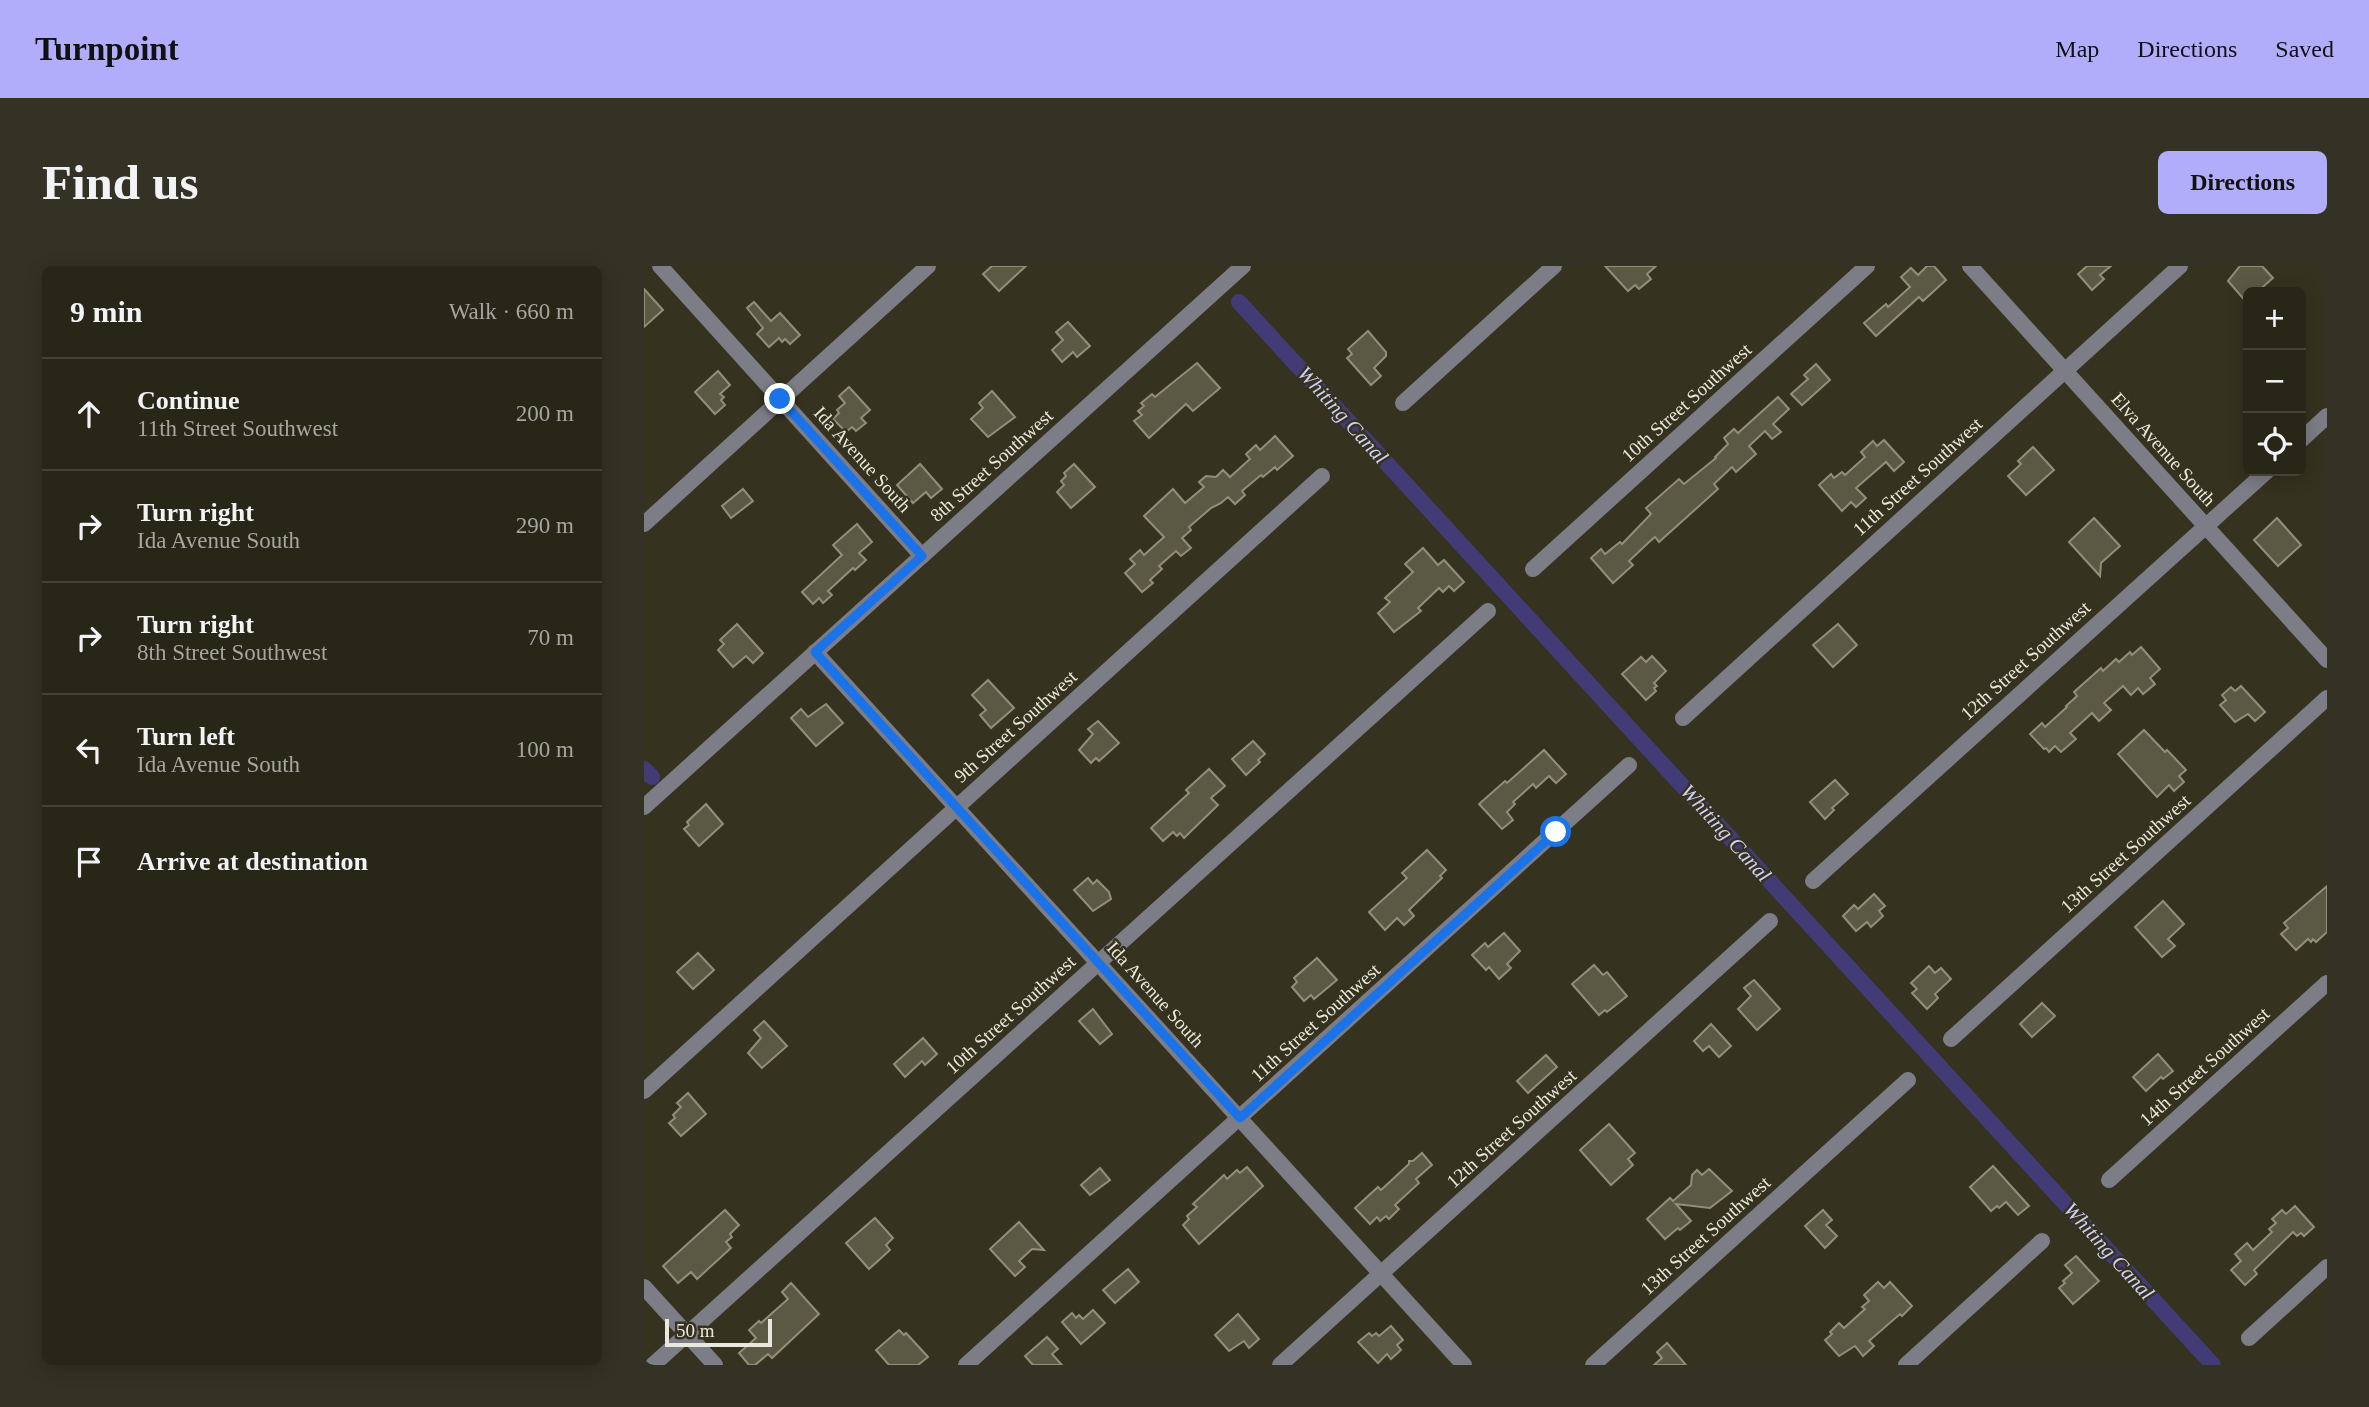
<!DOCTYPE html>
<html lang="en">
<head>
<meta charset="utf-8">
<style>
  body { margin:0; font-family:"Times New Roman",serif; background:#343224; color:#f1f3f6 }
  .controls { position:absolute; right:21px; top:21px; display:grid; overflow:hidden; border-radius:10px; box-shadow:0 4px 18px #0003 }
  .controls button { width:63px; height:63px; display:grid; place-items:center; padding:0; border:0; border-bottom:2px solid #444336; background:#282617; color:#f1f3f6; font:35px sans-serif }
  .scale { position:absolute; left:21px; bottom:18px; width:107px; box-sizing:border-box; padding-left:7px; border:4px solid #e9e8dc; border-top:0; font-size:19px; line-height:24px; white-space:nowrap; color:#e9e8dc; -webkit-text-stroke:5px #35321f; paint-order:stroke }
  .stop { position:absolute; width:21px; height:21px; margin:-16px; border:5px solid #1a73e8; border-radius:50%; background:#fff }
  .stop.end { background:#1a73e8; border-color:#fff; box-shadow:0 2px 7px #0008 }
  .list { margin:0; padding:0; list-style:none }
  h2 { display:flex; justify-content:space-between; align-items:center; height:91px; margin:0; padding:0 28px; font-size:30px }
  h2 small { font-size:23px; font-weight:400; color:#a5a5a1 }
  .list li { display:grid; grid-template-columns:46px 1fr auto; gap:21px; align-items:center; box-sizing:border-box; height:112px; padding:0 28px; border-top:2px solid #444336 }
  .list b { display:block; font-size:26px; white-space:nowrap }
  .list p { margin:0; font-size:23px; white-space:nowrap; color:#a5a5a1 }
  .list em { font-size:23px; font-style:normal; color:#a5a5a1 }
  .icon { flex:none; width:38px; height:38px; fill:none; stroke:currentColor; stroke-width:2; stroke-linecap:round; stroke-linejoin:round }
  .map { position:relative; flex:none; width:1683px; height:1099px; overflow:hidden; border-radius:10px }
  header { display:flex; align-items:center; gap:42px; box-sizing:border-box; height:98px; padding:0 35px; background:#b1adfa; color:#111 }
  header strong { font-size:33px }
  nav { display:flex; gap:38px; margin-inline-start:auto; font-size:24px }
  .intro { display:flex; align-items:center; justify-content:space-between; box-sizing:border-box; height:168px; padding:0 42px }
  h1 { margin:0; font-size:49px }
  .button { padding:18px 32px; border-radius:10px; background:#b1adfa; color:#111; font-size:24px; font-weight:700 }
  main { display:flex; gap:42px; padding:0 42px }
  aside { flex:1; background:#282617; border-radius:10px; box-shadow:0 4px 18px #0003 }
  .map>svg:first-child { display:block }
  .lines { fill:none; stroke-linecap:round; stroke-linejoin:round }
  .canal { stroke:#423b76; stroke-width:16 }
  .building { fill:#5b5944; stroke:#928f79; stroke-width:2 }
  .minor { stroke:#7d7d87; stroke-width:16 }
  .route { stroke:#1a73e8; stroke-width:9 }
  .labels { text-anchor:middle; stroke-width:5; stroke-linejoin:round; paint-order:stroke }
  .street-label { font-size:19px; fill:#e9e8dc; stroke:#35321f }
  .water-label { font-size:21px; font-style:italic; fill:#d1d0f6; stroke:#35321f }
</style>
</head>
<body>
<header>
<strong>Turnpoint</strong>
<nav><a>Map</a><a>Directions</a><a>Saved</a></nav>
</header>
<div class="intro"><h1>Find us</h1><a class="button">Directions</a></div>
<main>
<aside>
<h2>9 min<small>Walk · 660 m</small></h2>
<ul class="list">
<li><svg class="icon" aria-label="ahead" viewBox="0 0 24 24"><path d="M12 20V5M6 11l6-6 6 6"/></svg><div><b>Continue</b><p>11th Street Southwest</p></div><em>200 m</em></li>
<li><svg class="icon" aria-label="right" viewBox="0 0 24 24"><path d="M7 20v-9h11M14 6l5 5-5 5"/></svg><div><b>Turn right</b><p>Ida Avenue South</p></div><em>290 m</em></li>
<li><svg class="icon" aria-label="right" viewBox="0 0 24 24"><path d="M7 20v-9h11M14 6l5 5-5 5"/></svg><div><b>Turn right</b><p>8th Street Southwest</p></div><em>70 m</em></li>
<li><svg class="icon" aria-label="left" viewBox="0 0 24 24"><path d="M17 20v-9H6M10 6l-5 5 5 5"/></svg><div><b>Turn left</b><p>Ida Avenue South</p></div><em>100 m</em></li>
<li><svg class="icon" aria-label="arrive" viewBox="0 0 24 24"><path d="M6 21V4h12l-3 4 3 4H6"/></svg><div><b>Arrive at destination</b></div></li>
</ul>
</aside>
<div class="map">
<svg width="1683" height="1099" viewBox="0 0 1683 1099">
  <rect width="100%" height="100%" fill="#35321f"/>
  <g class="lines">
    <g class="canal">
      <path d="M595 36 1569 1099"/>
      <path d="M0 503 8 511"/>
    </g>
  </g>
  <g class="building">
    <path d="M348 0H382L355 25 339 8Z"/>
    <path d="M961 0H1012L1003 8 1007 13 995 23 991 19 984 25Z"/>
    <path d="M1283 0H1290L1302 14 1279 35 1275 31 1232 70 1220 57 1242 38 1244 41 1266 21 1257 11 1267 2 1274 9Z"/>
    <path d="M1443 0H1467L1456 9 1460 13 1448 24 1434 8Z"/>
    <path d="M1596 0H1618L1629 12 1613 26H1604V38L1584 15Z"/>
    <path d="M0 23 19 44 0 61Z"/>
    <path d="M110 36 127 55 136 47 156 69 146 78 141 73 138 76 135 72 125 81 113 68 119 62 103 42Z"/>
    <path d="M424 56 446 80 433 91 429 86 418 96 408 84 419 74 412 66Z"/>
    <path d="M724 65 742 86V90L730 102 737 110 727 119 703 92 708 88 704 83Z"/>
    <path d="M553 97 576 122 549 145 542 138 505 172 490 155 498 149 494 145 500 140 497 137 508 128 511 131Z"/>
    <path d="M1172 98 1186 114 1158 139 1147 128 1164 113 1160 109Z"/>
    <path d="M74 105 86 119 76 128 80 131 77 134 81 139 71 148 51 126Z"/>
    <path d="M205 121 226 144 217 152 222 157 212 165 208 161 202 166 189 153 195 147 193 144 201 137 195 130Z"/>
    <path d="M348 125 371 151 344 171 327 153 339 142 335 137Z"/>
    <path d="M1134 131 1145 143 1129 158 1137 166 1128 173 1121 165 1105 180 1112 188 1092 206 1088 201 1070 218 1074 223 1015 276 1011 271 1004 277 985 295 989 299 969 317 947 292 957 283 961 288 976 276 978 278 1007 248 1002 242 1035 213 1040 218 1072 192 1071 191 1084 178 1080 172 1090 163 1094 167Z"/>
    <path d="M631 170 649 190 633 204 631 201 619 211 617 209 598 225 601 229 591 238 584 231 577 237 567 242 545 261 547 264 538 272 547 282 537 290 532 285 515 300 518 303 506 314 509 317 498 326 481 307 491 298 486 293 496 284 500 289 520 271 500 250 529 223 541 237 560 221 555 216 562 210 572 211 579 204 586 211 606 193 602 188 612 179 616 184Z"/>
    <path d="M1240 174 1260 196 1250 205 1242 196 1212 222 1222 232 1212 241 1207 236 1198 245 1175 219 1187 208 1190 212 1198 206 1201 209 1221 191 1217 186 1229 175 1233 180Z"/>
    <path d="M1389 181 1410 204 1382 229 1364 210 1377 198 1374 195Z"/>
    <path d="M276 198 298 223 287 232 282 226 269 237 253 219Z"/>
    <path d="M430 198 451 221 427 242 413 226 420 219 417 215 422 210 420 207Z"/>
    <path d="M99 223 109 235 87 252 78 240Z"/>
    <path d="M1450 252 1476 280 1457 297 1456 310 1425 276Z"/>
    <path d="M1633 252 1657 279 1634 300 1610 274Z"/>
    <path d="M213 258 228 276 215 287 222 294 211 304 209 302 184 325 188 329 179 337 175 332 169 338 158 326 198 289 189 279Z"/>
    <path d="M779 282 794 299 800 294 820 316 810 325 805 320 799 326 795 322 774 342 777 345 750 366 734 347 746 336 741 332 769 306 761 298Z"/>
    <path d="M93 358 119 387 109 397 102 390 89 401 74 384 80 378 76 374Z"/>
    <path d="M1194 358 1213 379 1189 401 1169 379Z"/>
    <path d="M1497 381 1516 403 1506 412 1511 418 1499 428 1494 422 1487 429 1479 420 1460 437 1467 444 1455 455 1448 447 1426 467 1432 473 1417 486 1411 480 1405 486 1402 482 1400 483 1386 468 1398 457 1401 461 1423 441 1422 440 1433 430 1430 426 1457 402 1459 405 1472 393 1475 396 1486 386 1488 389Z"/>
    <path d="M1008 390 1022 405 1010 417 1013 420 1010 422 1012 425 1002 434 978 408 997 391 1002 396Z"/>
    <path d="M344 414 370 442 347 462 336 449 342 444 328 429Z"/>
    <path d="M1597 420 1621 446 1611 455 1604 448 1591 456 1576 439 1582 434 1578 429 1587 421 1591 425Z"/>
    <path d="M182 438 199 457 172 480 147 452 157 443 164 451Z"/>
    <path d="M454 455 475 477 455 495 452 492 447 497 435 484 449 468 444 463Z"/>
    <path d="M1500 464 1521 486 1523 484 1542 504 1535 510 1540 516 1530 525 1525 519 1513 531 1474 488Z"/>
    <path d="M609 475 621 488 614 494 616 496 602 509 588 493Z"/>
    <path d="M900 484 922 508 912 517 905 510 892 522 889 518 869 536 871 538 863 546 869 554 858 563 835 538 861 515 863 517Z"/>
    <path d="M565 503 581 520 567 532 574 539 540 572 536 567 533 570 529 566 519 575 507 562 545 527 542 524Z"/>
    <path d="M1191 514 1204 528 1188 542 1190 544 1181 553 1166 536Z"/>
    <path d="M62 538 79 558 55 580 40 563 45 559 43 556Z"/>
    <path d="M783 584 802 604 796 610 798 612 765 644 770 650 760 659 753 652 741 664 725 646 763 612 758 607Z"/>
    <path d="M444 612 449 618 453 614 465 626 467 633 449 645 430 624Z"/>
    <path d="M1683 620V666L1672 676 1669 673 1667 676 1664 673 1652 684 1637 668 1644 662 1640 657Z"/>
    <path d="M1230 628 1241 640 1235 645 1239 650 1227 661 1223 656 1212 665 1199 650 1210 639 1214 643Z"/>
    <path d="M1519 635 1540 658 1524 673 1531 680 1518 691 1491 661Z"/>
    <path d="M860 667 876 685 863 698 867 702 855 713 845 701 842 704 828 689 841 677 844 681Z"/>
    <path d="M54 687 70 704 49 723 33 706Z"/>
    <path d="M673 692 693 714 670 733 667 729 660 735 648 721 653 716 650 712Z"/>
    <path d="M950 699 959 709 963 706 983 730 963 746 961 744 955 749 928 718Z"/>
    <path d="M1285 700 1291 707 1297 702 1307 713 1291 728 1294 732 1283 743 1268 727 1273 723 1267 717Z"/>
    <path d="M1110 714 1136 743 1113 764 1094 743 1107 730 1100 722Z"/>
    <path d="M1398 737 1411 750 1388 771 1376 758Z"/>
    <path d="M449 743 468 768 456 778 435 755Z"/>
    <path d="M120 755 143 780 118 802 104 787 117 772 110 764Z"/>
    <path d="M1067 758 1087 780 1075 791 1065 780 1059 785 1050 775Z"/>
    <path d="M279 772 293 788 281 799 278 795 261 811 250 798Z"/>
    <path d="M1514 788 1529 805 1519 813 1517 811 1502 825 1489 811Z"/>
    <path d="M902 789 913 801 884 827 873 815Z"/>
    <path d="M44 827 62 848 37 870 25 857 31 852 29 849 37 841 33 837Z"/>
    <path d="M965 858 991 887 984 893 989 899 967 919 936 884Z"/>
    <path d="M778 887 788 899 772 913 775 917 751 939 755 943 745 953 742 950 736 955 733 951 726 958 711 942 734 921 737 924 765 898V895H769Z"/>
    <path d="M1349 900 1385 940 1374 949 1362 936 1355 942 1353 940 1347 945 1326 921Z"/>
    <path d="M603 901 619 920 555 978 539 959 545 953 543 950 553 941 549 938 580 909 583 913 593 904 596 907Z"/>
    <path d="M456 902 466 914 446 929 437 919Z"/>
    <path d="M1065 903 1088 925 1066 942 1032 938 1047 955 1036 964 1034 962 1021 973 1003 953 1026 932 1029 935 1047 919 1048 909 1053 904 1058 909Z"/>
    <path d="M1651 940 1670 961 1660 970 1657 967 1653 970 1649 966 1610 1004 1613 1008 1601 1019 1587 1004 1597 995 1591 988 1603 977 1609 984 1628 966 1625 963 1632 957 1628 953 1638 944 1642 948Z"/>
    <path d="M81 944 95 959 86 968 88 971 82 976 87 982 53 1013 47 1006 34 1017 19 1000Z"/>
    <path d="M1179 944 1188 954 1182 959 1193 970 1181 982 1161 960Z"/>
    <path d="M231 952 249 972 242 979 246 984 225 1003 202 977Z"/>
    <path d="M375 956 400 984 388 983 375 995 381 1001 371 1010 346 983Z"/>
    <path d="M1432 990 1455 1015 1429 1038 1415 1022 1421 1017 1419 1015 1428 1007 1421 999Z"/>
    <path d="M484 1003 495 1016 471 1037 459 1024Z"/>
    <path d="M1234 1016 1240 1022 1246 1016 1268 1040 1258 1050 1256 1048 1225 1075 1230 1080 1219 1090 1211 1080 1195 1090 1181 1074 1188 1068 1186 1066 1195 1057 1200 1062 1221 1043 1218 1041 1225 1035 1220 1029Z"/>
    <path d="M147 1017 175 1048 128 1092 124 1088 111 1099H105L95 1087 112 1072 105 1064 115 1055 117 1057 144 1033 138 1026Z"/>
    <path d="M449 1044 461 1057 437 1078 418 1056 428 1047 432 1052 435 1049 439 1053Z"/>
    <path d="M594 1048 615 1073 605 1082 600 1075 585 1085 571 1069Z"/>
    <path d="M747 1060 759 1074 753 1079 757 1084 747 1093 743 1088 734 1097 714 1076 725 1067 728 1070 732 1067 735 1070Z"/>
    <path d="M255 1064 260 1069 262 1067 284 1091 274 1099H245L232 1084Z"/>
    <path d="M403 1071 414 1083 408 1088 418 1099H389L381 1090Z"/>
    <path d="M1023 1077 1042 1099H1010L1018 1092 1013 1086Z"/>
  </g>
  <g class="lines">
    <g class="minor">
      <path d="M16 0 278 290"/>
      <path d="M1326 0 1683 394"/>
      <path d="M759 137 910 0"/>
      <path d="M1657 174 1683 150"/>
      <path d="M0 258 284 0"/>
      <path d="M889 303 1223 0"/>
      <path d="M171 386 820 1099"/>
      <path d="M1039 452 1536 0"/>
      <path d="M0 541 599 0"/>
      <path d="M1169 615 1623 205"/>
      <path d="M1307 773 1683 432"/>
      <path d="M0 825 678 210"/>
      <path d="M1465 914 1683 717"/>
      <path d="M0 1021 71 1099"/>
      <path d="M1605 1072 1683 1001"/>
      <path d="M9 1099 844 345"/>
      <path d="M322 1099 985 499"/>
      <path d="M636 1099 1126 655"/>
      <path d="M949 1099 1264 814"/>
      <path d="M1262 1099 1398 975"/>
    </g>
  </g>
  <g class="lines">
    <path class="route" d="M136 133 278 290 171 386 596 852 912 566"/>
  </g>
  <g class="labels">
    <g class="street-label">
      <text transform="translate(1042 136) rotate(-42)" y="7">10th Street Southwest</text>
      <text transform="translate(1520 183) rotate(48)" y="7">Elva Avenue South</text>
      <text transform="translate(219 193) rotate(48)" y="7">Ida Avenue South</text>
      <text transform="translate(347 199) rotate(-42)" y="7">8th Street Southwest</text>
      <text transform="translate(1273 210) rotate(-42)" y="7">11th Street Southwest</text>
      <text transform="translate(1381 394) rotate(-42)" y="7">12th Street Southwest</text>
      <text transform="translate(371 460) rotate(-42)" y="7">9th Street Southwest</text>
      <text transform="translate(1481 587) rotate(-42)" y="7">13th Street Southwest</text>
      <text transform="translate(512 728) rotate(48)" y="7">Ida Avenue South</text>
      <text transform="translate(366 748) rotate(-42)" y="7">10th Street Southwest</text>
      <text transform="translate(671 756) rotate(-42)" y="7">11th Street Southwest</text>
      <text transform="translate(1560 800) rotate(-42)" y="7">14th Street Southwest</text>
      <text transform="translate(867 862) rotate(-42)" y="7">12th Street Southwest</text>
      <text transform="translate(1061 969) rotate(-42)" y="7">13th Street Southwest</text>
    </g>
    <g class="water-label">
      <text transform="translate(699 149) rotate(48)" y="7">Whiting Canal</text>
      <text transform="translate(1082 567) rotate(48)" y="7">Whiting Canal</text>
      <text transform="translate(1465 985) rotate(48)" y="7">Whiting Canal</text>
    </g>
  </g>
</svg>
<div class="controls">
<button>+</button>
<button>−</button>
<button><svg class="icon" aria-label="locate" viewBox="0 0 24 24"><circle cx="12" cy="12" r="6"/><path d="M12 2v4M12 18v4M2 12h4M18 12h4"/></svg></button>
</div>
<div class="scale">50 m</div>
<div class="stop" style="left:912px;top:566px"></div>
<div class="stop end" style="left:136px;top:133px"></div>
</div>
</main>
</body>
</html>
